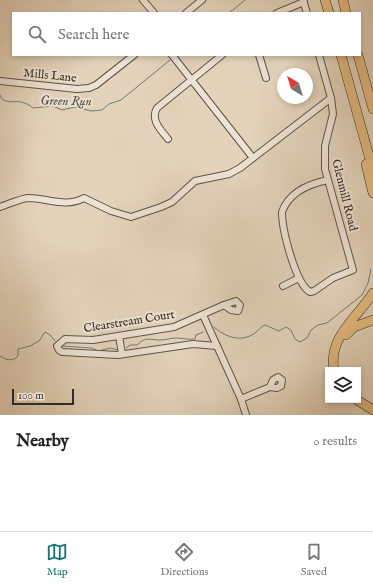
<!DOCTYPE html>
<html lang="en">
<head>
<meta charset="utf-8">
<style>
	:root { --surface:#fff; --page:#f6f6f6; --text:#222; --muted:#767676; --line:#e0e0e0; --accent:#0f766e }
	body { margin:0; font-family:"IM FELL English",serif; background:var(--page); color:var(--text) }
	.controls { position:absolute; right:12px; bottom:12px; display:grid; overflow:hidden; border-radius:0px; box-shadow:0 2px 6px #0003 }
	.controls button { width:36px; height:36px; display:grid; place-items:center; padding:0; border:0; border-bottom:1px solid var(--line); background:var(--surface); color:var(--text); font:20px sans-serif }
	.compass { position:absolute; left:277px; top:68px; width:36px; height:36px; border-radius:50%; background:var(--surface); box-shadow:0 2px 6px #0003; rotate:322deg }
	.scale { position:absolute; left:12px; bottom:10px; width:62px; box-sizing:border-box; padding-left:4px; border:2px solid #352a22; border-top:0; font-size:11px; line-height:14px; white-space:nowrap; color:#352a22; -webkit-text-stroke:3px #ede2d3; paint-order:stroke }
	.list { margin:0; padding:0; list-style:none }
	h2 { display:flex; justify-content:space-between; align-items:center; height:52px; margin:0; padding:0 16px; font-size:17px }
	h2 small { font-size:13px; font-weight:400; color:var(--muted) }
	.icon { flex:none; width:22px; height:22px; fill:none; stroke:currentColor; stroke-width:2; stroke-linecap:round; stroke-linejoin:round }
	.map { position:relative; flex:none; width:373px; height:415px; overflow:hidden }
	.search { position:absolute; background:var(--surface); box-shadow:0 2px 6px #0003; left:12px; right:12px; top:12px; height:44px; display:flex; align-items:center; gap:10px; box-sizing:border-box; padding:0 14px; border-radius:0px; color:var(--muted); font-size:15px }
	.sheet { height:116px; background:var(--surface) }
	nav { display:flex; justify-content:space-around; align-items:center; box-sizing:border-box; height:56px; border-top:1px solid var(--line); background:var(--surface); font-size:11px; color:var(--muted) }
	nav a { display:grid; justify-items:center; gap:2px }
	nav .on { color:var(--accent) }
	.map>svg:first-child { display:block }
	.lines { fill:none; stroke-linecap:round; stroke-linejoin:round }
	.stream { stroke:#6f7f77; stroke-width:1 }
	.minor-casing { stroke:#605448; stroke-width:8 }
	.highway-casing { stroke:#352a22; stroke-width:10 }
	.minor { stroke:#ede2d3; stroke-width:6 }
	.highway { stroke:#e2ba7e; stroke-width:9 }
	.labels { text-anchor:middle; stroke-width:4; stroke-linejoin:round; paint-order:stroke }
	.street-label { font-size:12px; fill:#352a22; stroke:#ede2d3 }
	.water-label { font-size:13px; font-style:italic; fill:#4d4e46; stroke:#ede2d3 }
</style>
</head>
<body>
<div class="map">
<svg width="373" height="415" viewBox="0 0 373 415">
	<rect width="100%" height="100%" fill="#e3d3bb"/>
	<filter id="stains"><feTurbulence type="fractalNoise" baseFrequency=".005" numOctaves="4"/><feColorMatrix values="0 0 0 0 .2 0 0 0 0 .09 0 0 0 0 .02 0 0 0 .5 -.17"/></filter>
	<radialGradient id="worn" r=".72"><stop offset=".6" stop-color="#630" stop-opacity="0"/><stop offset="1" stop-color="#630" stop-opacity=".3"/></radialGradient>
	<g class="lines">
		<g class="stream">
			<path d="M 229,13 L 245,0"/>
			<path d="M 0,95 L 2,99 C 13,106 18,96 33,108 L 53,106 L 62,110 L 75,107 L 91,111 L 102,110 L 109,104 L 121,100 L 170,60"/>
			<path d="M 214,327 C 225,337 241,343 255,333 C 259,330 260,327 265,325 L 279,331 L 286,327 L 291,330 L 295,339 L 300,342 L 307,338 L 311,330 L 318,325 L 327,323 L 362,295 L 368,283 L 371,269"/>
			<path d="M 62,346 L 92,348 L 98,351 L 110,348 L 118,350"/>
			<path d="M 126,348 L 130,345 L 137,345 C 146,336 149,340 160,340 C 165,340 171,338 176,338 C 183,338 189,340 195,339 L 196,335 L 203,332"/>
			<path d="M 0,356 C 6,360 13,362 18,356 L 18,349 L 30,346 L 39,341 L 45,332 L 50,335 L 55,341"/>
		</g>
		<defs>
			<g id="minor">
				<path d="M 143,0 L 154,13"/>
				<path d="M 303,0 L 307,13"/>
				<path d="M 186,13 L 202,0"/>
				<path d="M 277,13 L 304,2"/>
				<path d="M 172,55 L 253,158"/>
				<path d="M 259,55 L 266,78"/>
				<path d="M 319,55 L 331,98 L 333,114 L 325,146 L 325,169 L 353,270 L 333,278 L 314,291 L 310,292 C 295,283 282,229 282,212 C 289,192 308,184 328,180"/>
				<path d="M 0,81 L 77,89 L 89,88 L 96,85 L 134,55"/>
				<path d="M 168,139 C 161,130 150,120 157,108 L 222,55"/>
				<path d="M 0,207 C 9,204 19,199 28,198 C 47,198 66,208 84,198 L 111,211 L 131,217 L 161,207 L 172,202 L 195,181 L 229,174 L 240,168 L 331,98"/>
				<path d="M 283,286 L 299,278"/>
				<path d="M 236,301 L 240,305 L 238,311 L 231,310 L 224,305 Z"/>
				<path d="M 203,315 L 241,399 L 246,415"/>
				<path d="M 119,336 L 122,354"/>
				<path d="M 217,346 L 193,344 L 118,355 L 62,352 L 59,350 L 57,346 L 65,339 L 93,340 L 174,327 L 224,305"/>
				<path d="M 278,377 L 282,380 L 281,386 L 277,388 L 270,387 L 273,380 Z"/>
				<path d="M 241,399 L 270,387"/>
			</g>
			<g id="highway">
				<path d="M 325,0 L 329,13"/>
				<path d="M 343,0 L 346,13"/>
				<path d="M 341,55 L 373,170"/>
				<path d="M 358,55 L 373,109"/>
				<path d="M 366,164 L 373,193"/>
				<path d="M 346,335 L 354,327 L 373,320"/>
				<path d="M 334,370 C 328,337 357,318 373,293"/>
				<path d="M 357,400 L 373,410"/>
			</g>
		</defs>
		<use href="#minor" class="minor-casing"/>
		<use href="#highway" class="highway-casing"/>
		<use href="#minor" class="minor"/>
		<use href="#highway" class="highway"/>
	</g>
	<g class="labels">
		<g class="street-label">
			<text transform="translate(50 75) rotate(6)" y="4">Mills Lane</text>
			<text transform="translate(345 195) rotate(76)" y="4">Glenmill Road</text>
			<text transform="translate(129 321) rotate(-9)" y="4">Clearstream Court</text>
		</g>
		<g class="water-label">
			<text transform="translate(66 100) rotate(1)" y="5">Green Run</text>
		</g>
	</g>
	<rect width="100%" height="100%" filter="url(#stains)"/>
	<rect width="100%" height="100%" fill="url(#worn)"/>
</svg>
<div class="controls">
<button><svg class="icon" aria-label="layers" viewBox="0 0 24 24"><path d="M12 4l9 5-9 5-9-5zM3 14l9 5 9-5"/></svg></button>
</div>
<svg class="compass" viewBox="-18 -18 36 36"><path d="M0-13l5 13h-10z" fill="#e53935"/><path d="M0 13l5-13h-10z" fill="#767676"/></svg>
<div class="scale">100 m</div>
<div class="search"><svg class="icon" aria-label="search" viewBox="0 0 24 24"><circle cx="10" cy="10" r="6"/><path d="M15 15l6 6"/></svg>Search here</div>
</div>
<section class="sheet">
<h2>Nearby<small>0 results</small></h2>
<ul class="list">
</ul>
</section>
<nav>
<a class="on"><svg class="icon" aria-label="map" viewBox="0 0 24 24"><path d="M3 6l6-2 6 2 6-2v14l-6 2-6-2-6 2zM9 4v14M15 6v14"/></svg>Map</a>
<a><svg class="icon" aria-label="directions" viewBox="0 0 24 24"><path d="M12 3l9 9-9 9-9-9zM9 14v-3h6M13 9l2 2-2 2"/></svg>Directions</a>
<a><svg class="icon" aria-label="saved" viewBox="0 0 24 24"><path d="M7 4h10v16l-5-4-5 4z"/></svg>Saved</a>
</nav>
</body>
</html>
